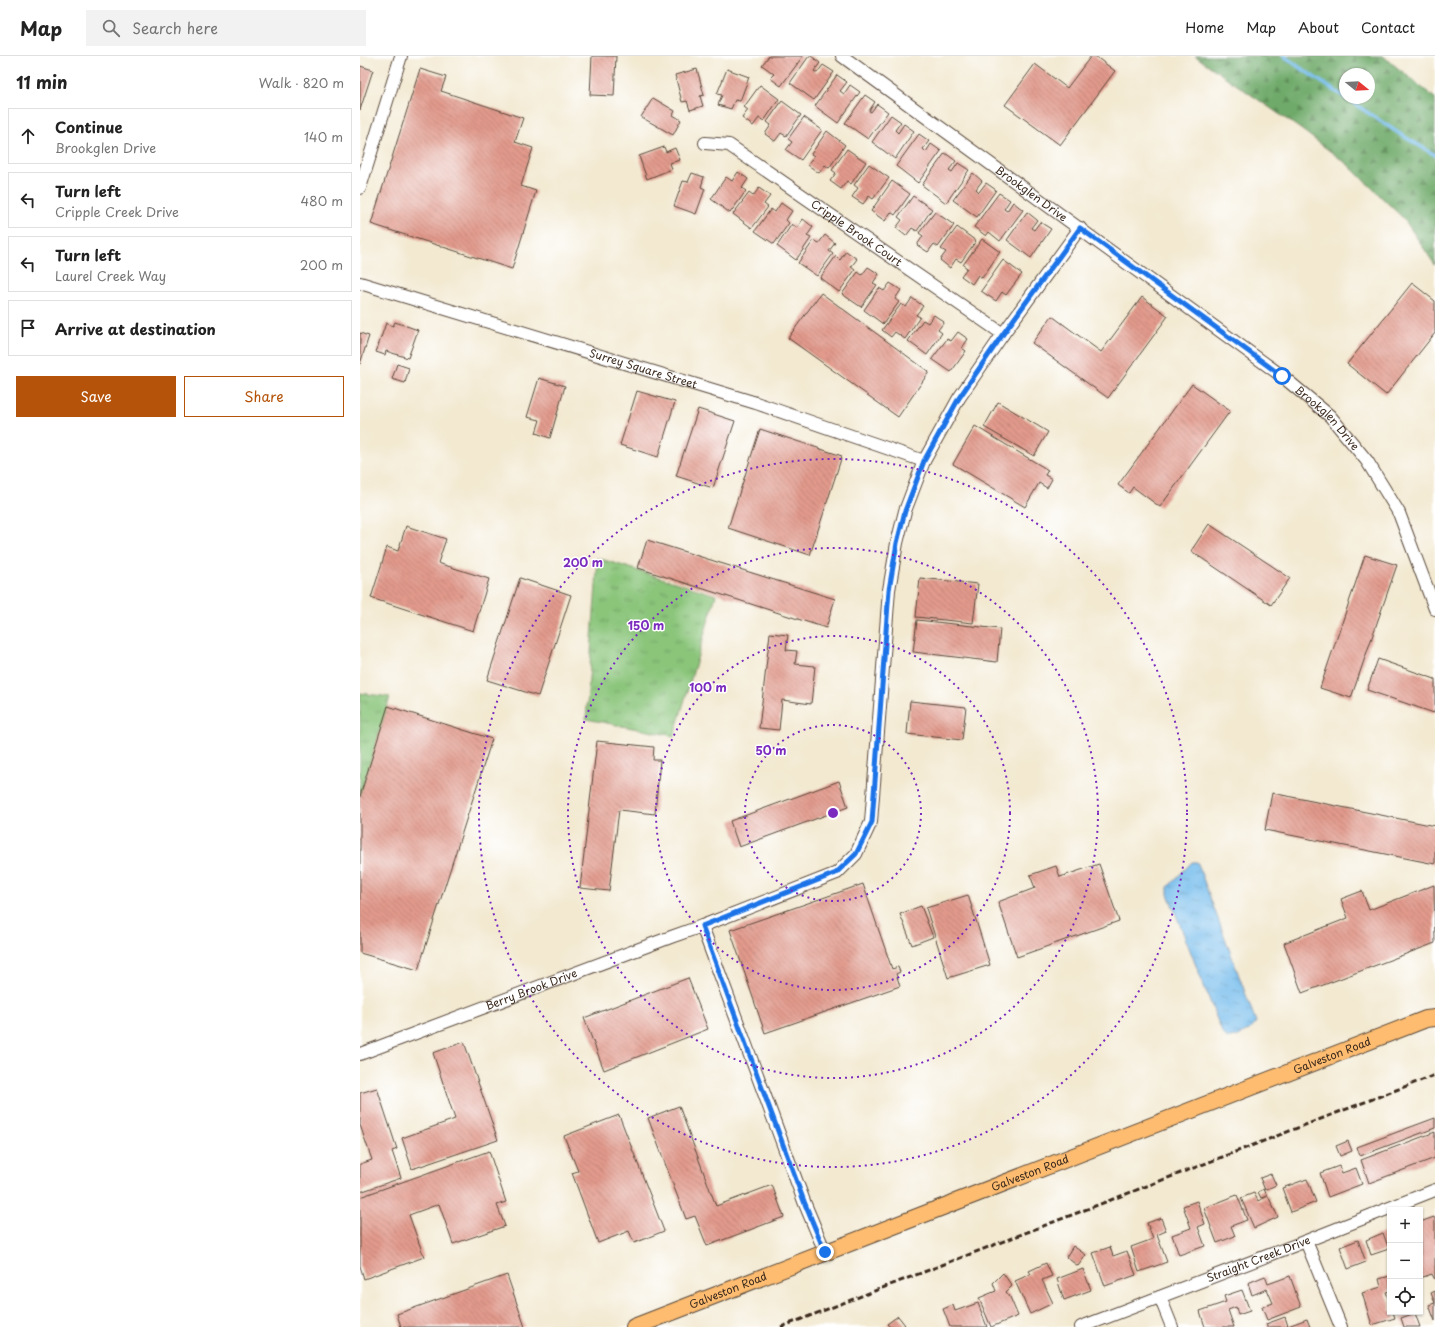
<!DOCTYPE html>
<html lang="en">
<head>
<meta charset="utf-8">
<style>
	:root { --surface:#fff; --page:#f2f2f2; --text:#222; --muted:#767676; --line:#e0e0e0; --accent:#b45309 }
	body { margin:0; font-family:"Playpen Sans",sans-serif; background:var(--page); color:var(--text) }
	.controls { position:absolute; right:12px; bottom:12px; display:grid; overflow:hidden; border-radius:0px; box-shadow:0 1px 3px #0004 }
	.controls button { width:36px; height:36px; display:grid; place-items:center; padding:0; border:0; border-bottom:1px solid var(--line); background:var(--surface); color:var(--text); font:20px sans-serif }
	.compass { position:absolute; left:979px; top:12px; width:36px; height:36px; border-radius:50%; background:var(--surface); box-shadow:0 1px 3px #0004; rotate:108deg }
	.stop { position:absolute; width:12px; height:12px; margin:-9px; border:3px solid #1a73e8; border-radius:50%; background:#fff }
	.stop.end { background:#1a73e8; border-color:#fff; box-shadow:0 1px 4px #0008 }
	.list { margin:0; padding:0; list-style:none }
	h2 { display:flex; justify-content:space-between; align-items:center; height:52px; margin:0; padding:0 16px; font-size:17px }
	h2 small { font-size:13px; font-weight:400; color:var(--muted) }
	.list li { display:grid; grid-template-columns:26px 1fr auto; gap:12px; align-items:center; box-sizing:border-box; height:56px; margin:0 8px 8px; padding:0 8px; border:1px solid var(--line); border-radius:0px }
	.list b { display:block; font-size:15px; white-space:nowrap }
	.list p { margin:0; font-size:13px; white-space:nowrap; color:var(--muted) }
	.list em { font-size:13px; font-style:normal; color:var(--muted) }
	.actions { display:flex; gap:8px; padding:12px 16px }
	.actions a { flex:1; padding:9px 0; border:1px solid var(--accent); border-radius:0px; text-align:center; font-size:14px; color:var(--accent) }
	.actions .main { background:var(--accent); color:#fff }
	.icon { flex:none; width:22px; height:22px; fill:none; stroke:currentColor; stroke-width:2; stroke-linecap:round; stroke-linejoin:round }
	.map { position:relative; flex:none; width:1075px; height:1271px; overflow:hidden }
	header { display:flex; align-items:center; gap:24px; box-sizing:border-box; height:56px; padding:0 20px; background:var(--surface); border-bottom:1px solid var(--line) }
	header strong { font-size:19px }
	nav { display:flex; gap:22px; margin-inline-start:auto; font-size:14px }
	.search { width:280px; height:36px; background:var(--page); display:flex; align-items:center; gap:10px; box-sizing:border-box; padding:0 14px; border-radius:0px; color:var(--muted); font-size:15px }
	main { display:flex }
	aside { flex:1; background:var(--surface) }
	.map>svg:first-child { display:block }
	.grass { fill:url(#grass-tufts); stroke:#62784c }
	.forest { fill:url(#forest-firs); stroke:#556a44; fill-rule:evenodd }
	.water { fill:url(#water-ripples); stroke:#587385 }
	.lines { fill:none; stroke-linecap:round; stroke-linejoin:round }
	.stream { stroke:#74bcec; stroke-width:3.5 }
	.building { fill:url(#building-back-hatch) }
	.minor-casing { stroke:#574739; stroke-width:14 }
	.major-casing { stroke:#574739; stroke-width:18 }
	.minor { stroke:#fff; stroke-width:12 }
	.major { stroke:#fdbc70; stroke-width:16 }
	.rail { stroke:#3b2a1e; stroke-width:3; stroke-dasharray:6 3; stroke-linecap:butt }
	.route { stroke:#1a73e8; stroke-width:5 }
	.ring { fill:none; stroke:#7b2cbf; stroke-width:2; stroke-dasharray:2 4 }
	.labels { text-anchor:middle; stroke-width:3; stroke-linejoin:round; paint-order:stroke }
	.street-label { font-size:11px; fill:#3b2a1e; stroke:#fff }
	.centre { fill:#7b2cbf; stroke:#fff; stroke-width:2 }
	.ring-label { font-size:12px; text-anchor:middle; font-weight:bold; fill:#7b2cbf; stroke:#fff; stroke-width:3; stroke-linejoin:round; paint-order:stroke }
</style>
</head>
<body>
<header>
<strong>Map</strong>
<div class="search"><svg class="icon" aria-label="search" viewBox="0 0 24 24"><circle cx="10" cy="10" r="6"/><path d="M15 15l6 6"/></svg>Search here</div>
<nav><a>Home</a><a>Map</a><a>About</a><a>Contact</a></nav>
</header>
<main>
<aside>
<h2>11 min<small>Walk · 820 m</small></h2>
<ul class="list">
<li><svg class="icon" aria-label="ahead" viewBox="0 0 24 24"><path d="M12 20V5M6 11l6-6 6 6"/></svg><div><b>Continue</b><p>Brookglen Drive</p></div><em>140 m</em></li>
<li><svg class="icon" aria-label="left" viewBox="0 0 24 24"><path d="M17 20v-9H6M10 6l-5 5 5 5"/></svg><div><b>Turn left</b><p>Cripple Creek Drive</p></div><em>480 m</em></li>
<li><svg class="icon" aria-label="left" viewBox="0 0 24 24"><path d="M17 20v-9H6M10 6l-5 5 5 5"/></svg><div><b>Turn left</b><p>Laurel Creek Way</p></div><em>200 m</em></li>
<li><svg class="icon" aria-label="arrive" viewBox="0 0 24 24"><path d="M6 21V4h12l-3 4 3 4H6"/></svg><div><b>Arrive at destination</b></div></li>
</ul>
<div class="actions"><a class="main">Save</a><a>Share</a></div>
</aside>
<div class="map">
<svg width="1075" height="1271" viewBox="0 0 1075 1271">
	<defs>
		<pattern id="grass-tufts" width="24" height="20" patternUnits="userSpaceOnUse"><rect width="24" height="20" fill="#8ac57a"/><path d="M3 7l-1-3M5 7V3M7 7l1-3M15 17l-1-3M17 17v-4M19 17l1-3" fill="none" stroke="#72a063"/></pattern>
		<pattern id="forest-firs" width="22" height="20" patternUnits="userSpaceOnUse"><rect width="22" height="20" fill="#6faa6a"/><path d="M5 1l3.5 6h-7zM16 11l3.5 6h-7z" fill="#5c8b57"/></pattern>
		<pattern id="water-ripples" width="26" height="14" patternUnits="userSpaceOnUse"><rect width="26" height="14" fill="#74bcec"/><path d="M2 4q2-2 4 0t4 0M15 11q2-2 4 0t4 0" fill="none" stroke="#6099bf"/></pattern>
		<pattern id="building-back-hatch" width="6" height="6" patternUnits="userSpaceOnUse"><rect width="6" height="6" fill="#e29a8c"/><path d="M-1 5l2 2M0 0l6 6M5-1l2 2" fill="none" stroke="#b87e72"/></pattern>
	</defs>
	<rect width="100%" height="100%" fill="#fff"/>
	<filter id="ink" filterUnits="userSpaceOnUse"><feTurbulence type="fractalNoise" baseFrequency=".025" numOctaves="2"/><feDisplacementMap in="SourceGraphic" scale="8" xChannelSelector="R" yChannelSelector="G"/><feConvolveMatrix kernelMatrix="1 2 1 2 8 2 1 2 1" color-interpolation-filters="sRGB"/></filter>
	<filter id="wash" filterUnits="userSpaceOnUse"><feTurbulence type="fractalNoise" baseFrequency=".012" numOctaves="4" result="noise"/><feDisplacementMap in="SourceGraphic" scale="16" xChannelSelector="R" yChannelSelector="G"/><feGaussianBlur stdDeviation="0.9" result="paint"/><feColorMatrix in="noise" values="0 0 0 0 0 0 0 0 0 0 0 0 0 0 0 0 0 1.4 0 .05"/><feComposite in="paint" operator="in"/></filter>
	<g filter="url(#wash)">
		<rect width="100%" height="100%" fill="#f3e9d1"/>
		<g class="grass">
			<path d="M 238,502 L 356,539 L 314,680 L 226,663 Z"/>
			<path d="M 0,637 L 30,641 L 0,740 Z"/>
		</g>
		<path class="forest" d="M 835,0 L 1023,0 L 1075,42 L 1075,209 L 1044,163 L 987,108 L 942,74 ZM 985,18 L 1009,18 L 1009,42 L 985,42 Z"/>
		<path class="water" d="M 832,806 L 837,806 L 896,966 C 894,973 876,983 869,982 C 866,982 864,978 862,976 L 808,838 L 808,831 Z"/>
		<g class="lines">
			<path class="stream" d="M 924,0 L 939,11 L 1040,78 L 1075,99"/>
		</g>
		<g id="blocks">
			<g class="building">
				<path d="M 232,0 L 256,0 L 254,40 L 230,39 Z"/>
				<path d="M 409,0 L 443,0 L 421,30 L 410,22 L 414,18 L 402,9 Z"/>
				<path d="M 449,0 L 451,0 L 460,7 L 454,15 L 457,17 L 463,9 L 474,16 L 454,44 L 430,27 Z"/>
				<path d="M 731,0 L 735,0 L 755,15 L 700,89 L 645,49 L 675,8 L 707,32 Z"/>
				<path d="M 0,10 L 13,14 L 0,54 Z"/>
				<path d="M 60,13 L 86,21 L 81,35 L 163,62 L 155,86 L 173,92 L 161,130 L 176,135 L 152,213 L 11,168 Z"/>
				<path d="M 337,13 L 344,39 L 340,40 L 343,50 L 330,54 L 327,45 L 322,46 L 315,19 Z"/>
				<path d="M 367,13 L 389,21 L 380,45 L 375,44 L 371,53 L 358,49 L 362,39 L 357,38 Z"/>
				<path d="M 477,19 L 487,26 L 480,35 L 484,38 L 490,29 L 500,36 L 478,67 L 455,50 Z"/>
				<path d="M 400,29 L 419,43 L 404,65 L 399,62 L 393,70 L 382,62 L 388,54 L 384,51 Z"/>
				<path d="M 505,39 L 515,46 L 509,55 L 511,56 L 517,48 L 528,56 L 508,83 L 485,67 Z"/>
				<path d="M 293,42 L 315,55 L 313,59 L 321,64 L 313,79 L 281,61 Z"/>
				<path d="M 422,45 L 441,59 L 426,80 L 421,77 L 415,85 L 405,78 L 411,69 L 407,66 Z"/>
				<path d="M 531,59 L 541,66 L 535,74 L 538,77 L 544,68 L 554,75 L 535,103 L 512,86 Z"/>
				<path d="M 444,61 L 462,74 L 441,104 L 426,94 L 432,86 L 428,83 Z"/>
				<path d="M 467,75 L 485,89 L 469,112 L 465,109 L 459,117 L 448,109 L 454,100 L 451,98 Z"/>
				<path d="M 559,78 L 569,85 L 563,93 L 566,96 L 571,88 L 581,95 L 558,127 L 536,110 Z"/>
				<path d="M 304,91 L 306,96 L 315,92 L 320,104 L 310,107 L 312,113 L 287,123 L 279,100 Z"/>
				<path d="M 487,93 L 506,106 L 491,128 L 487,125 L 481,133 L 470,125 L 476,117 L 472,114 Z"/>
				<path d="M 585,97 L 596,105 L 589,114 L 592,116 L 598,107 L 609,114 L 586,147 L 562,129 Z"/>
				<path d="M 509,108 L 529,122 L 513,143 L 509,140 L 503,148 L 492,141 L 498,132 L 494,129 Z"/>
				<path d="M 378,116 L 388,123 L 382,132 L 386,135 L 370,157 L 351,143 L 366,121 L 372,125 Z"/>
				<path d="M 332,117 L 344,121 L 341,131 L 345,133 L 336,158 L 314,150 L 323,125 L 328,126 Z"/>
				<path d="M 613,117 L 622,125 L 616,133 L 619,136 L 626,127 L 636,134 L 617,161 L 593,144 Z"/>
				<path d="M 532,125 L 550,138 L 535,159 L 531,156 L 525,165 L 511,155 Z"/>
				<path d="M 399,132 L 410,140 L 404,148 L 408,151 L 392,172 L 373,158 L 389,137 L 393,140 Z"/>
				<path d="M 639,137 L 650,144 L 644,153 L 647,155 L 653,146 L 663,154 L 640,185 L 629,176 L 626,180 L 614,171 Z"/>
				<path d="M 553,140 L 572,153 L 557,175 L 552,172 L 546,180 L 536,172 L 542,164 L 538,161 Z"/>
				<path d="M 421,147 L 432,155 L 426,164 L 429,167 L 414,188 L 395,175 L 411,153 L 415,156 Z"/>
				<path d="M 575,156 L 594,169 L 578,191 L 574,188 L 568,196 L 557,189 L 563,180 L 559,177 Z"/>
				<path d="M 667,156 L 677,164 L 671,172 L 674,174 L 680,166 L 691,173 L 671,202 L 647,184 Z"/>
				<path d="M 443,163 L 453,171 L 447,180 L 451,182 L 436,204 L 417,190 L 432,168 L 437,172 Z"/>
				<path d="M 597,171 L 616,185 L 601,206 L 596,203 L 590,212 L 580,204 L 586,196 L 581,193 Z"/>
				<path d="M 465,179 L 475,187 L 469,195 L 473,198 L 457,220 L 438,207 L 454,184 L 459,187 Z"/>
				<path d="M 622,183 L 640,196 L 622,222 L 618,219 L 612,228 L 601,220 L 607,212 L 603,209 Z"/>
				<path d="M 486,195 L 497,203 L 491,211 L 495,214 L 479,236 L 460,222 L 476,200 L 480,204 Z"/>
				<path d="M 643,204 L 662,218 L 646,239 L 642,236 L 636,245 L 621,235 Z"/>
				<path d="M 508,211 L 519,218 L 513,227 L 517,229 L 501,251 L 482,238 L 498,216 L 502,219 Z"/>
				<path d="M 530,227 L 541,234 L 535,243 L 539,246 L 523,268 L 504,254 L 519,232 L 524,235 Z"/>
				<path d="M 1052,227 L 1075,245 L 1075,277 L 1026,339 L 987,308 Z"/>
				<path d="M 461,237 L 569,316 L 538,361 L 428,282 Z"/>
				<path d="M 782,241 L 808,260 L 748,342 L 672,287 L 692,260 L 741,296 Z"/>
				<path d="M 552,242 L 563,250 L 556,259 L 560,261 L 545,283 L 535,276 L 531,281 L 522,274 L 541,248 L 546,251 Z"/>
				<path d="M 574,259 L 584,266 L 578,274 L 582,277 L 567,299 L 548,285 L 563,264 L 568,267 Z"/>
				<path d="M 35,266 L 58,274 L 48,302 L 26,295 L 25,299 L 16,296 L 26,267 L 33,270 Z"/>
				<path d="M 598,276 L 608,283 L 602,292 L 606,295 L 591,316 L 572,303 L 587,283 L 591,285 Z"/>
				<path d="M 0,277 L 9,280 L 0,308 Z"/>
				<path d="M 37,308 L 49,312 L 45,327 L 32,323 Z"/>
				<path d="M 179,322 L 205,330 L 190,382 L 176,377 L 180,364 L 167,361 Z"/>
				<path d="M 832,328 L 870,355 L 800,451 L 773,431 L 769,437 L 758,429 Z"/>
				<path d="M 277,335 L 315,346 L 298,401 L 260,389 Z"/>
				<path d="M 638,346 L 688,376 L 674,400 L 624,371 Z"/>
				<path d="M 338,353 L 375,365 L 353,432 L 316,420 Z"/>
				<path d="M 615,370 L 688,414 L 685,419 L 692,423 L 687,432 L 679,427 L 665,451 L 593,408 Z"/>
				<path d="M 400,373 L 482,400 L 450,499 L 368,472 Z"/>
				<path d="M 849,468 L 930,522 L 911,549 L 831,495 Z"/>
				<path d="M 46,470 L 86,483 L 78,507 L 129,523 L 113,575 L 11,542 L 27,491 L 38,495 Z"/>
				<path d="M 287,484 L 475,543 L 466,572 L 278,512 Z"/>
				<path d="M 1005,499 L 1037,509 L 991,642 L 960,632 Z"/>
				<path d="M 160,522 L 211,539 L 178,640 L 127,624 Z"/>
				<path d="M 560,522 L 618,528 L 613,567 L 556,561 Z"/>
				<path d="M 557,564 L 640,573 L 637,606 L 553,596 Z"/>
				<path d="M 410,577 L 428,579 L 426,594 L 437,595 L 435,608 L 455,610 L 451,648 L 422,644 L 419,674 L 399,672 Z"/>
				<path d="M 1018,603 L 1075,623 L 1075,653 L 1074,657 L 1007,634 Z"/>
				<path d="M 550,645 L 606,651 L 602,684 L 547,678 Z"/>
				<path d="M 28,650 L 132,683 L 58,914 L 0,897 L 0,740 Z"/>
				<path d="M 237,685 L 294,691 L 293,704 L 300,704 L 295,758 L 259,754 L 249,835 L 220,832 Z"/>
				<path d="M 479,725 L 488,751 L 379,791 L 370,765 Z"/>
				<path d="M 912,737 L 1075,770 L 1075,808 L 905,774 Z"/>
				<path d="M 739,808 L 759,865 L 657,901 L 638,846 L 675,832 L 670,819 L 696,810 L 700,821 Z"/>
				<path d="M 503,828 L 532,913 L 538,911 L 540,916 L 536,918 L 540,930 L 405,977 L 370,874 Z"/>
				<path d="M 1074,829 L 1075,887 L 942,937 L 924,887 L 988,862 L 981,843 L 1002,835 L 1009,854 Z"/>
				<path d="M 608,839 L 630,909 L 588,922 L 566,852 Z"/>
				<path d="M 561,850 L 573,881 L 552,889 L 540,858 Z"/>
				<path d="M 328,922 L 348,973 L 244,1014 L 224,962 Z"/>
				<path d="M 104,986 L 138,1084 L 52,1113 L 42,1082 L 95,1063 L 73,997 Z"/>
				<path d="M 17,1032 L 37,1093 L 32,1095 L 41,1122 L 0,1136 L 0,1108 L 12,1104 L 0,1069 L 0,1037 Z"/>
				<path d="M 319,1050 L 356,1150 L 412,1129 L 424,1161 L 347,1190 L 335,1160 L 326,1163 L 288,1062 Z"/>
				<path d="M 259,1059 L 304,1175 L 274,1187 L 269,1175 L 238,1187 L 212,1117 L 218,1115 L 204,1080 Z"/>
				<path d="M 1075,1062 L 1075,1072 L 1000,1100 L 997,1091 Z"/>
				<path d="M 1075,1076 L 1075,1102 L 1009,1127 L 1001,1104 Z"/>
				<path d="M 988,1085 L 992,1095 L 980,1100 L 976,1090 Z"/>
				<path d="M 129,1095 L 146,1146 L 137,1149 L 145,1170 L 93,1188 L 79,1148 L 49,1159 L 64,1201 L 4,1223 L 0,1210 L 0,1141 Z"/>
				<path d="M 979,1110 L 982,1117 L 996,1112 L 1002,1128 L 968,1141 L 960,1117 Z"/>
				<path d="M 911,1118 L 916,1129 L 905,1134 L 900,1122 Z"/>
				<path d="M 947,1123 L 956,1146 L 931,1156 L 922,1132 Z"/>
				<path d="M 904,1133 L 907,1140 L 901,1142 L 898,1136 Z"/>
				<path d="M 894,1137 L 898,1145 L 908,1140 L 918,1161 L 894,1172 L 881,1142 Z"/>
				<path d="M 877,1139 L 887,1164 L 871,1170 L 875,1180 L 857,1187 L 844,1152 Z"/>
				<path d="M 837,1145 L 845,1168 L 838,1171 L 845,1190 L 819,1199 L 812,1179 L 831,1172 L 823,1150 Z"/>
				<path d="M 1074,1161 L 1075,1163 L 1075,1224 L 1072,1218 L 1060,1222 L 1060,1166 Z"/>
				<path d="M 801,1162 L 806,1175 L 797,1179 L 807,1206 L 779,1216 L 771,1191 L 793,1183 L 787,1167 Z"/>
				<path d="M 1023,1177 L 1029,1193 L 1011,1199 L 1006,1184 Z"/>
				<path d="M 998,1184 L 1006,1206 L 988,1213 L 980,1191 Z"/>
				<path d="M 713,1190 L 726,1199 L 718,1210 L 706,1201 Z"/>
				<path d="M 750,1191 L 753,1200 L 767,1195 L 776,1219 L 745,1230 L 733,1197 Z"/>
				<path d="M 686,1207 L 692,1220 L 682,1224 L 693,1247 L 670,1258 L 655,1225 L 671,1218 L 669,1215 Z"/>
				<path d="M 723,1213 L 731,1234 L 704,1244 L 697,1223 Z"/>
				<path d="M 643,1217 L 652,1230 L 646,1236 L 650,1241 L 658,1260 L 631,1271 L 619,1242 L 636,1235 L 633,1227 Z"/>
				<path d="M 147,1219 L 165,1271 L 41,1271 L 37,1258 Z"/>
				<path d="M 905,1220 L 908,1228 L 930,1220 L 941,1251 L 907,1264 L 902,1251 L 913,1247 L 907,1233 L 892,1239 L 888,1227 Z"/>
				<path d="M 1030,1220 L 1030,1235 L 1026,1236 L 1030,1247 L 1030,1256 L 1033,1256 L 1035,1262 L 1012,1269 L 1002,1237 L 1021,1231 L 1019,1223 Z"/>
				<path d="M 882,1234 L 890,1255 L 878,1259 L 876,1251 L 868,1254 L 874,1271 L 845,1271 L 840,1255 L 866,1246 L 864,1240 Z"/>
				<path d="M 1075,1235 L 1075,1265 L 1069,1249 L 1075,1247 L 1071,1237 Z"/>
				<path d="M 618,1247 L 627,1271 L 590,1271 L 583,1253 L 593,1249 L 595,1255 Z"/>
				<path d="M 1055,1257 L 1060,1271 L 1044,1271 L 1041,1262 Z"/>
				<path d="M 538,1260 L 545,1269 L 542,1271 L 530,1271 L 527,1268 Z"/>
				<path d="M 925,1261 L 928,1270 L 947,1263 L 950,1271 L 907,1271 L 906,1268 Z"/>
			</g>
		</g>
	</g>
	<g filter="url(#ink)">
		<use href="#blocks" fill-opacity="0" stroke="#574739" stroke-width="1"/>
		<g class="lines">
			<defs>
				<g id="minor">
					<path id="s1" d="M 482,0 L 922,320 L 970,360 L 1007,405 L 1039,457 L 1075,553"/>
					<path id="s2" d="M 345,87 L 369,89 L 643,278"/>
					<path d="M 0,132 L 41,0"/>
					<path id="s3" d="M 0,227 L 396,347 L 564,405"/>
					<path d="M 342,870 L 445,1148 L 465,1196"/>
					<path id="s4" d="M 0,998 L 311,881 L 342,870 L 477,817 L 496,798 L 511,766 L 529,534 L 537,487 L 545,455 L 564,405 L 599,342 L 643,278 L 720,172"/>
					<path d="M 946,1185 L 981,1271"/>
					<path d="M 800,1241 L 812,1271"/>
					<path id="s5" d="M 721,1271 L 946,1185 L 1075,1134"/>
				</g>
				<g id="major">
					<path id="s6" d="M 274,1271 L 1066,963 L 1075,962"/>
				</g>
			</defs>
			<use href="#minor" class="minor-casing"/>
			<use href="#major" class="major-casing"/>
			<use href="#minor" class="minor"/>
			<use href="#major" class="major"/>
			<path class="rail" d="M 421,1271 L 1075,1019"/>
		</g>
	</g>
	<g class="lines" filter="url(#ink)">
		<path class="route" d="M 465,1196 L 445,1148 L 342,870 L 476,817 L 496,798 L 512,766 L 529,534 L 537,487 L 545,455 L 564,405 L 599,342 L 643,278 L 720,172 L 922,320"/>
	</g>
	<g class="ring">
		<circle cx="473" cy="757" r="88"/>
		<circle cx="473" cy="757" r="177"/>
		<circle cx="473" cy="757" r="265"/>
		<circle cx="473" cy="757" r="354"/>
	</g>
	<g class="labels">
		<g class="street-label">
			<text dy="4" stroke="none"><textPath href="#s1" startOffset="234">Brookglen Drive</textPath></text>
			<text dy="4" stroke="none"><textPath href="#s2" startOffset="179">Cripple Brook Court</textPath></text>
			<text dy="4" stroke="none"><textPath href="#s3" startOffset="296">Surrey Square Street</textPath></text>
			<text dy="4" stroke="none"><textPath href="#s1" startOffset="606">Brookglen Drive</textPath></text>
			<text dy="4" stroke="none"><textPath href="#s4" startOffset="183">Berry Brook Drive</textPath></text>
			<text dy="4" stroke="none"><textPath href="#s6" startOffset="749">Galveston Road</textPath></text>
			<text dy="4" stroke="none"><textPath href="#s6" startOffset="425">Galveston Road</textPath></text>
			<text dy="4" stroke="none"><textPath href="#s5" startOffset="190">Straight Creek Drive</textPath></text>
			<text dy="4" stroke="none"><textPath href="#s6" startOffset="101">Galveston Road</textPath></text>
		</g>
	</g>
	<circle cx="473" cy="757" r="6" class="centre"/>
	<g class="ring-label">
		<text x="223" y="511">200 m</text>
		<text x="286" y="574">150 m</text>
		<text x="348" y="636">100 m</text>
		<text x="411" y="699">50 m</text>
	</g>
</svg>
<div class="controls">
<button>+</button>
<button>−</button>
<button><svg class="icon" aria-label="locate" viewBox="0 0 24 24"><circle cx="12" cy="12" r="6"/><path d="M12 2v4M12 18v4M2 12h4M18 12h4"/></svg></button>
</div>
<svg class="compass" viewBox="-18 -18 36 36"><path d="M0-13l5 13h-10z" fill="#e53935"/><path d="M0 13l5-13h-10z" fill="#767676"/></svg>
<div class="stop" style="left:922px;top:320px"></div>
<div class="stop end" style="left:465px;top:1196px"></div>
</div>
</main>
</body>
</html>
